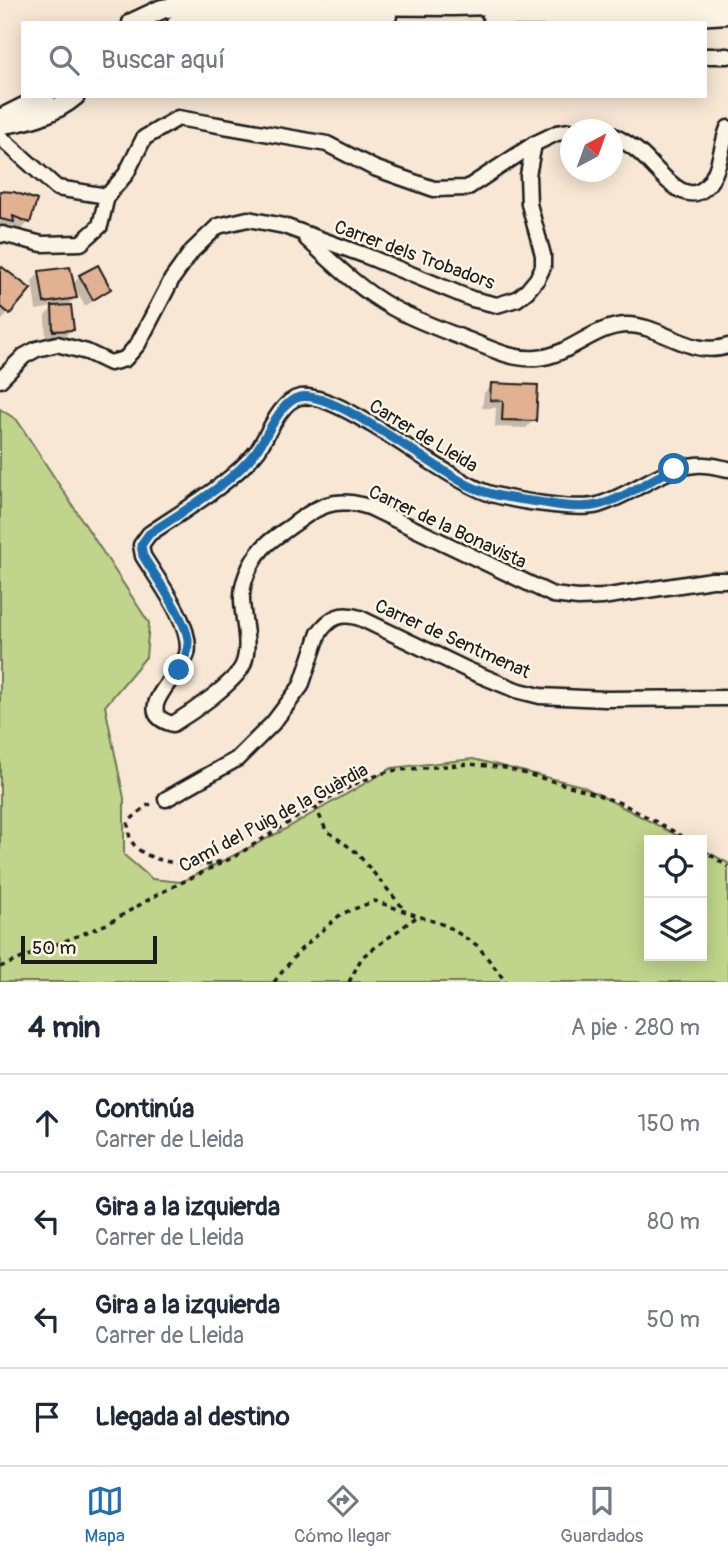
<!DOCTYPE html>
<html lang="es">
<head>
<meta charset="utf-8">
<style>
	:root { --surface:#fff; --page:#f6f6f7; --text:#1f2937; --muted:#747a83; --line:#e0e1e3; --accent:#1f6fb2 }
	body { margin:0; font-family:Pangolin,sans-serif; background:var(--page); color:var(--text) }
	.controls { position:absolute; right:21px; bottom:21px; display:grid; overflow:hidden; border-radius:0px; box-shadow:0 4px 18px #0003 }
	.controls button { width:63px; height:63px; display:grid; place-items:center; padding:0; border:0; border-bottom:2px solid var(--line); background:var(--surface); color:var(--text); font:35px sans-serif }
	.compass { position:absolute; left:560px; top:119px; width:63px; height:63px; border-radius:50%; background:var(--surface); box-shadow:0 4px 18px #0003; rotate:41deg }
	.scale { position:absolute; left:21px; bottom:18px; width:136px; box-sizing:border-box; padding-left:7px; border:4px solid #1c1c1c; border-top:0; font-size:19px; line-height:24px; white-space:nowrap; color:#1c1c1c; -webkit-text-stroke:5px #fcf5e5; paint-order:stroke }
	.stop { position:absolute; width:21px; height:21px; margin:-16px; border:5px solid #1f6fb2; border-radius:50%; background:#fff }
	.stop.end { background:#1f6fb2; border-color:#fff; box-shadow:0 2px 7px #0008 }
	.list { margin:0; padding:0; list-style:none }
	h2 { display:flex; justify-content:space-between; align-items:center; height:91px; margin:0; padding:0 28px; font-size:30px }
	h2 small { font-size:23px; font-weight:400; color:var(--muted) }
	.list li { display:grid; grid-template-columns:46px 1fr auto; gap:21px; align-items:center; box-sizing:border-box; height:98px; padding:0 28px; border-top:2px solid var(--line) }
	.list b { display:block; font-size:26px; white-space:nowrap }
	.list p { margin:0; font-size:23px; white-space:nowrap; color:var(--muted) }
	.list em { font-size:23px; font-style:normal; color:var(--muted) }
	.icon { flex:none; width:38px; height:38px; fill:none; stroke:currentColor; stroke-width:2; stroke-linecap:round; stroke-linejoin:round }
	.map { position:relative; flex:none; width:728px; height:982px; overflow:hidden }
	.search { position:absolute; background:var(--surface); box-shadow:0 4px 18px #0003; left:21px; right:21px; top:21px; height:77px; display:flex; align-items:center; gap:18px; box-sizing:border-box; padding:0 24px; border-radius:0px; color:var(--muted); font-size:26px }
	.sheet { height:483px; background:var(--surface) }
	nav { display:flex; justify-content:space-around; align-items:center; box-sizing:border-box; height:98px; border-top:2px solid var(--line); background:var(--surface); font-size:19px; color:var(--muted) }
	nav a { display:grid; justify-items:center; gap:4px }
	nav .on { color:var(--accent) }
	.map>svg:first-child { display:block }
	.green { fill:#c0d58b; stroke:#6e7854; stroke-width:2 }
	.shadow { fill:#0003 }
	.building { fill:#e1b192; stroke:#1c1c1c; stroke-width:2 }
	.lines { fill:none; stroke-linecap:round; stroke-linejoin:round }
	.minor-casing { stroke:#1c1c1c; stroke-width:19 }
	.tertiary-casing { stroke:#1c1c1c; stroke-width:23 }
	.path { stroke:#1c1c1c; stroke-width:3.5; stroke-dasharray:5 5; stroke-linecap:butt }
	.minor { stroke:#fcf5e5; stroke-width:14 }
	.tertiary { stroke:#fcf5e5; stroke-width:18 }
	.route { stroke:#1f6fb2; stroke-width:9 }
	.labels { text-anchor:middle; stroke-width:5; stroke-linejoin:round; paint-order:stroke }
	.street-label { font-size:19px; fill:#1c1c1c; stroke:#fcf5e5 }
</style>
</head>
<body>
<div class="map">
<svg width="728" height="982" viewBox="0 0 728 982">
	<rect width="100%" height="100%" fill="#f7e7d4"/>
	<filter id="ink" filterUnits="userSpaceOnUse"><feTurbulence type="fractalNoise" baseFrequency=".0143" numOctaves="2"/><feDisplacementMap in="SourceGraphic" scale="14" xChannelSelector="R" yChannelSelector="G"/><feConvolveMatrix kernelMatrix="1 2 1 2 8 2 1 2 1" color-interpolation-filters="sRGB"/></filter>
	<g filter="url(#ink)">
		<path class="green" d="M 0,409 L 17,420 L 149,623 L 146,657 L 105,706 L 124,798 L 124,855 L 152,879 L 181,882 L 280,832 L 392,768 L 473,759 L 582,786 L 686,840 L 649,840 L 649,956 L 702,956 L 702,849 L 728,863 L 728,982 L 0,982 Z"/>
		<g class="shadow">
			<path d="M 0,192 L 35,201 L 28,223 L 21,230 L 9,225 L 5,229 L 0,228 Z"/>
			<path d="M 0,272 L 9,313 L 1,321 L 0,320 Z"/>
			<path d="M 40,273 L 73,284 L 80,276 L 108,289 L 100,297 L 85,306 L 75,289 L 76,297 L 65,307 L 72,329 L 64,337 L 46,339 L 45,316 L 53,307 L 36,310 L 32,281 Z"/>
			<path d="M 492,385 L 534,420 L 526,428 L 495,427 L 496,408 L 482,408 L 484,393 Z"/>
		</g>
		<g class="building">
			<path d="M 0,191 L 14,192 L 37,200 L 30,223 L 13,216 L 14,222 L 0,219 Z"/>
			<path d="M 98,265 L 111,289 L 93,300 L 79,275 Z"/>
			<path d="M 2,267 L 31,289 L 10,314 L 0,306 L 0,270 Z"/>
			<path d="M 70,267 L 77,298 L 44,303 L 39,271 Z"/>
			<path d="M 71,305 L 74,330 L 53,331 L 52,306 Z"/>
			<path d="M 491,383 L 538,385 L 536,421 L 502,420 L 503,401 L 490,400 Z"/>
		</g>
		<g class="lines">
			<defs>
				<g id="minor">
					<path d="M 705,56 L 728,56"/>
					<path d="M 612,135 C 622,140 632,146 640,153 C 660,170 691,220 714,175 C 721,161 722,143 728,128"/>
					<path d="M 0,137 L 57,188 L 107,196 L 126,174 L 144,138 L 178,118 L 327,144 L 374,168 L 434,189 L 467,188 L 534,144 L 557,133 L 570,131"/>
					<path d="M 0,235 L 2,234 L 42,244 L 81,243 L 100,226 L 107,196"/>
					<path d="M 306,238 C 333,263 360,290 393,308 C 419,322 448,332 476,343 C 496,351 515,360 537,358 C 569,356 593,326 626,325 C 661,324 691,359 728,346"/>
					<path d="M 0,380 L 24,356 L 37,349 L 57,344 L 87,352 L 110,363 L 125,359 L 138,344 L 172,279 L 192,251 L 218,226 L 248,219 L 284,226 L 364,255 L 472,299 L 497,305 L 517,299 L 527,291 L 537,279 L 543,267 L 543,255 L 529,204 L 528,175 L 534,144"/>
					<path d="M 728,469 C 718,467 707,464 696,465 C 660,468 633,495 598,505 C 576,511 511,500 488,493 C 442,478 339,390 300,397 C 280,401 268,435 258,450 C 233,482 183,511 149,534 L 141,545 L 143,556 C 157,579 194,627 187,654 C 181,675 129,713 173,724 C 191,713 235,683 243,665 C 252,643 241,617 242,595 C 243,577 254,555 268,543 C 276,536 286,530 294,524 C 304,517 315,508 327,505 C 341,500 355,503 369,507 L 553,595 L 578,598 L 602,597 L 712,580 L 728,580"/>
					<path d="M 166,799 L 237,759 L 273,723 L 301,686 L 319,633 C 330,617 341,612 360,618 L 470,671 L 516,690 L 540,696 L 605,699 L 728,698"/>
				</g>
				<g id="tertiary">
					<path d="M 492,16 L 663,18 L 728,14"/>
					<path d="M 132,23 L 162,9 L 190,4 L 452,6 L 585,3 L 633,7 L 667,6 L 721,0"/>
					<path d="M 177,23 C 246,12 317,21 387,16"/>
					<path d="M 2,118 L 46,96"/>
					<path d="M 0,124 C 25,122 55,113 75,96"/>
				</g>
			</defs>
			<use href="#minor" class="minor-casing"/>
			<use href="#tertiary" class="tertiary-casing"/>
			<g class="path">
				<path d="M 151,804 L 146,806 L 128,822 C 128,831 129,840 136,847 C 148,861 186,866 203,865 C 210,865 218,862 225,860"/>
				<path d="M 315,806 L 326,830 L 356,852 L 404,909"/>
				<path d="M 702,849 L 728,867"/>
				<path d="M 0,967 L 107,924 L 160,893 L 234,857 L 315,806 L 359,782 L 389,771 L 469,764 L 505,768 L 584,790 L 623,804 L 671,830 L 688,840"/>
				<path d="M 274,982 L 299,951 L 341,914 L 375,901 L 447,926 L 478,946 L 506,982"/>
				<path d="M 349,982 L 362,957 L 418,916"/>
			</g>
			<use href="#minor" class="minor"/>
			<use href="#tertiary" class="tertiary"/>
		</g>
	</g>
	<g class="lines" filter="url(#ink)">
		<path class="route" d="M 179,670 C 184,660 189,650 188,639 C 185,618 155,576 143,556 L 141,545 L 149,534 C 183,511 233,483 257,450 C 268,435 280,401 300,397 C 334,390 432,467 468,485 C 492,497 518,499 545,503 C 561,506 581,509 598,505 C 624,499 650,479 674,469"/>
	</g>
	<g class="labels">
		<g class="street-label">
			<text transform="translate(415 254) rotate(20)" y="7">Carrer dels Trobadors</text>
			<text transform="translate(424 435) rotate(31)" y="7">Carrer de Lleida</text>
			<text transform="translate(448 526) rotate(25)" y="7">Carrer de la Bonavista</text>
			<text transform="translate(453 638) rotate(24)" y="7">Carrer de Sentmenat</text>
			<text transform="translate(273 817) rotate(-28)" y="7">Camí del Puig de la Guàrdia</text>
		</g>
	</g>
</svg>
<div class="controls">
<button><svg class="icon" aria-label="locate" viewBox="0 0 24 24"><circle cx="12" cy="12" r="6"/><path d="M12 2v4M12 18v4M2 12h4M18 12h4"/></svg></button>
<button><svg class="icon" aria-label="layers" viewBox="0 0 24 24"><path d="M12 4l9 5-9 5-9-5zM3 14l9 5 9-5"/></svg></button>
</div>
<svg class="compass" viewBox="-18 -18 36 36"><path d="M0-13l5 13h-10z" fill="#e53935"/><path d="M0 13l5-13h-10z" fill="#747a83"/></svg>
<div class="scale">50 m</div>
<div class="stop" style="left:674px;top:469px"></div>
<div class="stop end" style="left:179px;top:670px"></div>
<div class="search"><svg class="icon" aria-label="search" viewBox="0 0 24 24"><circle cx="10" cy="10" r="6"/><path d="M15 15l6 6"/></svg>Buscar aquí</div>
</div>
<section class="sheet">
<h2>4 min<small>A pie · 280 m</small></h2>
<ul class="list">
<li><svg class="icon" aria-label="ahead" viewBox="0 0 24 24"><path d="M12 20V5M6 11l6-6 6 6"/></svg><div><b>Continúa</b><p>Carrer de Lleida</p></div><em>150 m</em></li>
<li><svg class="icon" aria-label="left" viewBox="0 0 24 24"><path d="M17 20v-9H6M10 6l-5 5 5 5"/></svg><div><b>Gira a la izquierda</b><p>Carrer de Lleida</p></div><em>80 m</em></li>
<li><svg class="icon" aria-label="left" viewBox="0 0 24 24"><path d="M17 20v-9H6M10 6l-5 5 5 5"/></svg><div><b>Gira a la izquierda</b><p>Carrer de Lleida</p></div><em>50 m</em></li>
<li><svg class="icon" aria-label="arrive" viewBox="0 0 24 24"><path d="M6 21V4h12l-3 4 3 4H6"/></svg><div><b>Llegada al destino</b></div></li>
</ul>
</section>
<nav>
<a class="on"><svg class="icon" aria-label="map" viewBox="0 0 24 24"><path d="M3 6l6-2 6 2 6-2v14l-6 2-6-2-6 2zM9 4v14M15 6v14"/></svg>Mapa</a>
<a><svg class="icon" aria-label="directions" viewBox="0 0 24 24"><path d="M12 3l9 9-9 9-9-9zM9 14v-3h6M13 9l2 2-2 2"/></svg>Cómo llegar</a>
<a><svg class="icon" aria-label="saved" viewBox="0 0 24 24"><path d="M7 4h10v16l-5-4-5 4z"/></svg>Guardados</a>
</nav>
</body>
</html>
